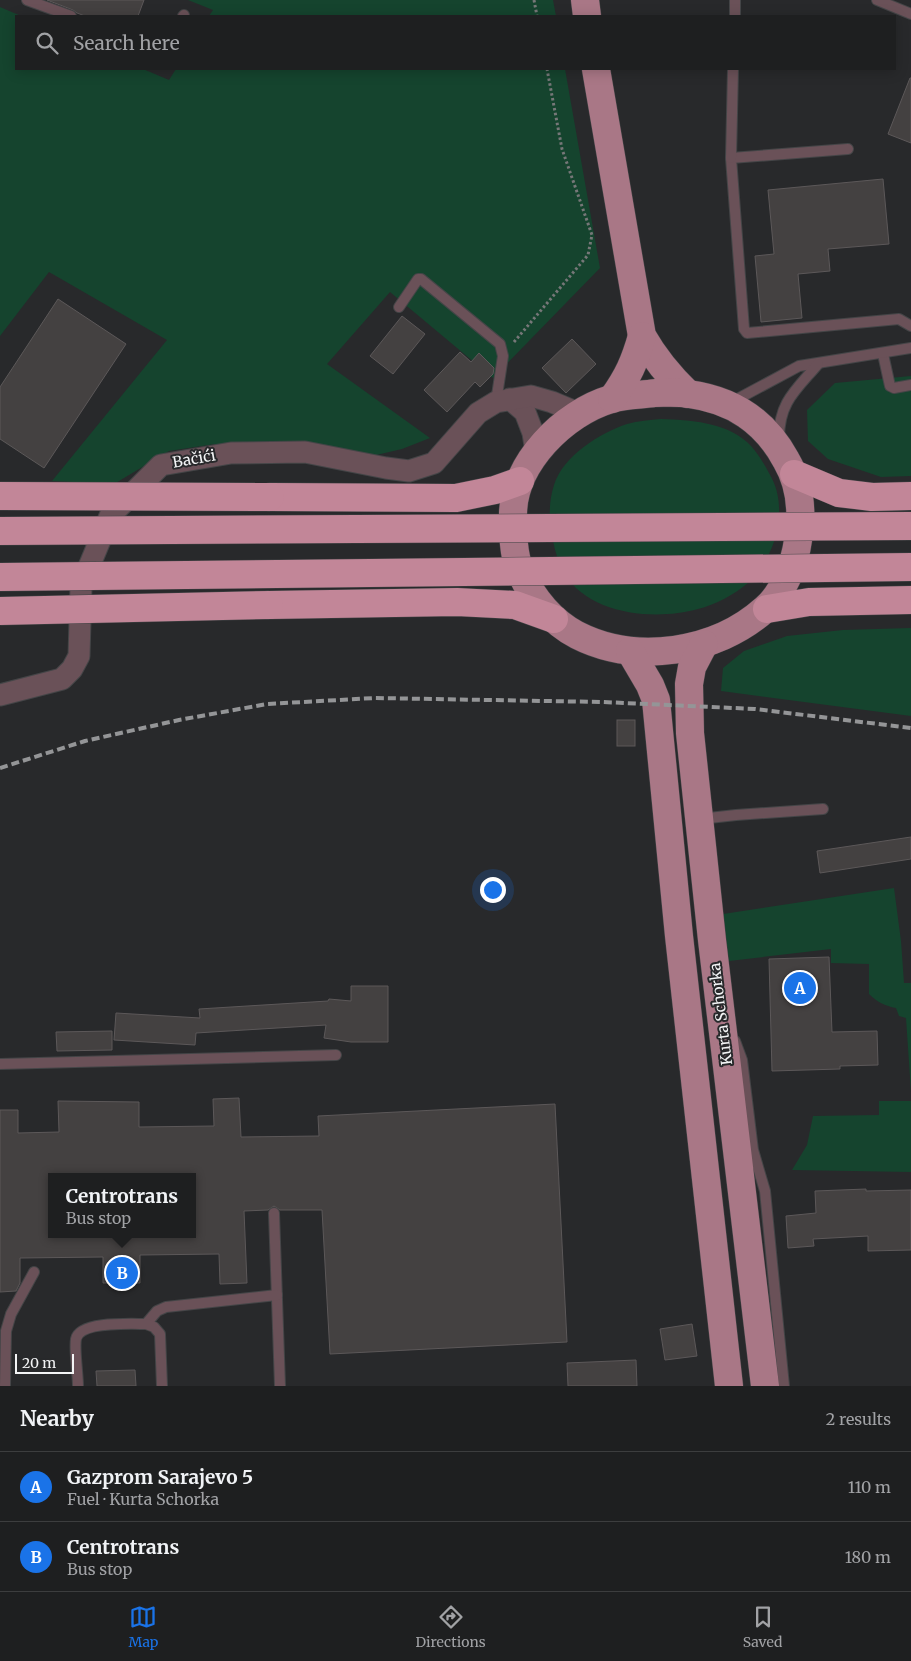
<!DOCTYPE html>
<html lang="en">
<head>
<meta charset="utf-8">
<style>
	:root { --surface:#1e1f20; --page:#2b2c2d; --text:#f1f3f6; --muted:#a1a2a5; --line:#3c3d3e; --accent:#1a73e8 }
	body { margin:0; font-family:Merriweather,serif; background:var(--page); color:var(--text) }
	.scale { position:absolute; left:15px; bottom:12px; width:59px; box-sizing:border-box; padding-left:5px; border:2px solid #f3f4f5; border-top:0; font-size:14px; line-height:18px; white-space:nowrap; color:#f3f4f5; -webkit-text-stroke:4px #28292b; paint-order:stroke }
	.you { position:absolute; left:492px; top:889px; width:18px; height:18px; margin:-12px; border:4px solid #fff; border-radius:50%; background:#1a73e8; box-shadow:0 0 0 8px #1a73e833 }
	.badge { display:grid; place-items:center; width:32px; height:32px; border-radius:50%; background:var(--accent); color:#fff; font-size:16px; font-weight:700 }
	.pin { position:absolute; translate:-50% -50%; border:2px solid #fff; box-shadow:0 1px 5px #0006 }
	.popup { position:absolute; left:48px; top:1173px; width:148px; height:65px; box-sizing:border-box; display:grid; place-content:center; border-radius:0px; background:var(--surface); filter:drop-shadow(0 1px 4px #0005); font-size:16px; white-space:nowrap; color:var(--muted) }
	.popup b { font-size:19px; color:var(--text) }
	.popup::after { content:''; position:absolute; left:50%; top:100%; margin-left:-10px; border:10px solid transparent; border-top-color:var(--surface) }
	.list { margin:0; padding:0; list-style:none }
	h2 { display:flex; justify-content:space-between; align-items:center; height:65px; margin:0; padding:0 20px; font-size:21px }
	h2 small { font-size:16px; font-weight:400; color:var(--muted) }
	.list li { display:grid; grid-template-columns:32px 1fr auto; gap:15px; align-items:center; box-sizing:border-box; height:70px; padding:0 20px; border-top:1px solid var(--line) }
	.list b { display:block; font-size:19px; white-space:nowrap }
	.list p { margin:0; font-size:16px; white-space:nowrap; color:var(--muted) }
	.list em { font-size:16px; font-style:normal; color:var(--muted) }
	.icon { flex:none; width:28px; height:28px; fill:none; stroke:currentColor; stroke-width:2; stroke-linecap:round; stroke-linejoin:round }
	.map { position:relative; flex:none; width:911px; height:1386px; overflow:hidden }
	.search { position:absolute; background:var(--surface); box-shadow:0 2px 12px #0003; left:15px; right:15px; top:15px; height:55px; display:flex; align-items:center; gap:12px; box-sizing:border-box; padding:0 18px; border-radius:0px; color:var(--muted); font-size:19px }
	.sheet { height:205px; background:var(--surface) }
	nav { display:flex; justify-content:space-around; align-items:center; box-sizing:border-box; height:70px; border-top:1px solid var(--line); background:var(--surface); font-size:14px; color:var(--muted) }
	nav a { display:grid; justify-items:center; gap:2px }
	nav .on { color:var(--accent) }
	.map>svg:first-child { display:block }
	.green { fill:#15442e }
	.building { fill:#444141; stroke:#5c5859; fill-rule:evenodd }
	.lines { fill:none; stroke-linecap:round; stroke-linejoin:round }
	.service-casing { stroke:#444547; stroke-width:12 }
	.minor-casing { stroke:#444547; stroke-width:23 }
	.primary-casing { stroke:#444547; stroke-width:29 }
	.motorway-casing { stroke:#444547; stroke-width:29 }
	.path { stroke:#767778; stroke-width:3; stroke-dasharray:2.5 2.5; stroke-linecap:butt }
	.service { stroke:#6a5158; stroke-width:10 }
	.minor { stroke:#6a5158; stroke-width:21 }
	.primary { stroke:#a97786; stroke-width:28 }
	.motorway { stroke:#c28698; stroke-width:28 }
	.rail { stroke:#949597; stroke-width:4; stroke-dasharray:8 4; stroke-linecap:butt }
	.motorway-bridge-casing { stroke:#444547; stroke-width:29; stroke-linecap:butt }
	.motorway-bridge { stroke:#c28698; stroke-width:28 }
	.labels { text-anchor:middle; stroke-width:4; stroke-linejoin:round; paint-order:stroke }
	.street-label { font-size:15px; fill:#f3f4f5; stroke:#28292b }
</style>
</head>
<body>
<div class="map">
<svg width="911" height="1386" viewBox="0 0 911 1386">
	<rect width="100%" height="100%" fill="#28292b"/>
	<g class="green">
		<path d="M 188,0 L 553,0 L 556,16 L 209,16 L 213,10 Z"/>
		<path d="M 0,7 L 21,16 L 16,16 L 16,69 L 143,69 L 169,80 L 176,69 L 565,69 L 600,268 L 493,378 L 390,292 L 327,364 L 430,438 L 402,449 L 372,456 L 215,444 L 169,451 L 114,484 L 52,481 L 167,340 L 49,272 L 0,336 Z"/>
		<path d="M 911,376 L 911,476 L 881,477 L 828,459 L 808,441 L 807,410 L 835,383 Z"/>
		<path d="M 661,419 C 690,420 724,422 747,442 C 756,450 763,462 769,473 C 780,491 781,511 777,531 C 773,550 762,570 748,583 C 735,594 715,605 698,609 C 655,621 589,615 564,573 C 559,563 555,552 553,541 C 549,522 548,504 554,485 C 563,456 600,433 627,424 C 638,421 650,420 661,419 Z"/>
		<path d="M 911,628 L 911,716 L 721,691 L 723,668 L 744,651 L 787,636 L 843,630 Z"/>
		<path d="M 894,888 L 901,941 L 904,983 L 911,983 L 911,1092 L 906,1018 L 899,1016 L 896,1008 C 885,1006 877,1002 869,994 L 869,964 L 831,963 L 831,949 L 729,961 L 723,914 Z"/>
		<path d="M 879,1101 L 911,1101 L 911,1172 L 792,1170 L 807,1145 L 813,1116 L 879,1115 Z"/>
	</g>
	<g class="building">
		<path d="M 47,0 L 144,0 L 138,16 L 85,16 L 77,13 L 73,10 Z"/>
		<path d="M 910,78 L 911,78 L 911,143 L 888,134 Z"/>
		<path d="M 883,179 L 889,244 L 828,249 L 830,271 L 798,274 L 802,318 L 761,322 L 755,256 L 774,254 L 768,190 Z"/>
		<path d="M 58,299 L 126,344 L 44,468 L 0,439 L 0,387 Z"/>
		<path d="M 402,316 L 425,334 L 393,374 L 370,356 Z"/>
		<path d="M 572,339 L 596,364 L 566,393 L 542,368 Z"/>
		<path d="M 460,352 L 471,362 L 479,353 L 494,368 L 493,374 L 480,387 L 475,382 L 447,412 L 424,390 Z"/>
		<rect x="617" y="720" width="18" height="26"/>
		<path d="M 911,837 L 911,859 L 820,873 L 817,851 Z"/>
		<path d="M 829,957 L 832,1032 L 877,1031 L 878,1065 L 840,1066 L 840,1069 L 772,1071 L 769,959 Z"/>
		<path d="M 351,986 L 388,986 L 388,1042 L 351,1042 L 324,1038 L 326,1025 L 196,1033 L 195,1045 L 114,1040 L 116,1013 L 200,1018 L 199,1009 L 328,1001 L 329,999 L 351,1001 Z"/>
		<path d="M 112,1031 L 112,1050 L 57,1051 L 56,1032 Z"/>
		<path d="M 239,1098 L 241,1137 L 319,1136 L 318,1116 L 555,1104 L 567,1342 L 330,1354 L 322,1210 L 280,1210 L 274,1206 L 268,1210 L 244,1211 L 247,1283 L 220,1284 L 219,1254 L 140,1255 L 140,1283 L 103,1283 L 103,1257 L 20,1258 L 20,1283 L 16,1291 L 0,1292 L 0,1110 L 18,1110 L 18,1133 L 59,1132 L 58,1101 L 139,1102 L 139,1127 L 214,1126 L 213,1099 ZM 52,1177 L 192,1177 L 192,1234 L 52,1234 Z"/>
		<path d="M 866,1189 L 866,1191 L 911,1190 L 911,1250 L 868,1251 L 868,1236 L 813,1239 L 814,1246 L 788,1248 L 786,1216 L 816,1213 L 815,1191 Z"/>
		<path d="M 692,1324 L 697,1356 L 665,1360 L 660,1329 Z"/>
		<path d="M 636,1360 L 637,1386 L 568,1386 L 567,1363 Z"/>
		<path d="M 135,1370 L 136,1386 L 97,1386 L 96,1371 Z"/>
	</g>
	<g class="lines">
		<defs>
			<g id="service">
				<path d="M 27,0 L 71,16"/>
				<path d="M 877,0 L 911,14"/>
				<path d="M 183,16 L 184,15"/>
				<path d="M 735,16 L 735,0"/>
				<path d="M 848,149 L 731,158 L 744,329 L 747,333 L 899,319 L 911,326"/>
				<path d="M 731,158 L 733,69"/>
				<path d="M 399,307 L 418,279 L 421,279 L 500,344 L 503,356 L 496,402"/>
				<path d="M 883,354 L 890,386 L 894,388 L 911,385"/>
				<path d="M 730,403 L 799,366 L 911,348"/>
				<path d="M 779,438 C 779,402 796,390 818,364"/>
				<path d="M 700,819 L 736,815 L 823,809"/>
				<path d="M 735,1041 L 742,1060 L 753,1150 L 765,1191 L 784,1386"/>
				<path d="M 0,1064 L 336,1055"/>
				<path d="M 274,1213 L 280,1386"/>
				<path d="M 146,1324 L 157,1311 L 166,1307 L 277,1295"/>
				<path d="M 5,1386 L 6,1331 L 11,1314 L 34,1272"/>
				<path d="M 78,1386 C 78,1375 74,1348 76,1339 C 80,1321 131,1324 146,1324 L 154,1327 L 160,1334 L 162,1386"/>
			</g>
			<g id="minor">
				<path d="M 510,399 L 525,412 L 533,433 L 536,452"/>
				<path d="M 0,695 L 62,679 L 72,669 L 79,656 L 81,586 L 110,516 L 161,465 L 231,453 L 305,452 L 386,468 L 409,471 L 434,463 L 478,413 L 496,402 L 531,396 L 552,402 L 578,413"/>
			</g>
			<g id="primary">
				<path d="M 585,0 L 587,16"/>
				<path d="M 596,69 L 642,336 C 655,359 668,375 688,394"/>
				<path d="M 655,393 C 666,393 678,392 689,394 C 733,400 765,421 786,460 C 800,484 803,512 798,540 C 795,563 783,594 765,609 C 716,653 636,665 577,635 C 551,621 532,597 520,571 C 513,553 513,533 513,515 C 513,463 564,413 611,399 C 625,395 641,395 655,393 Z"/>
				<path d="M 612,399 C 628,377 635,361 642,336"/>
				<path d="M 704,644 L 692,667 L 689,684 L 690,733 L 712,940 L 765,1386"/>
				<path d="M 630,651 L 650,685 L 656,700 L 679,936 L 729,1386"/>
			</g>
			<g id="motorway">
				<path d="M 794,474 L 839,493 L 872,497 L 911,496"/>
				<path d="M 270,497 L 456,498 L 495,490 L 520,481"/>
				<path d="M 269,605 L 457,602 L 515,605 L 554,619"/>
				<path d="M 767,609 L 809,602 L 911,600"/>
			</g>
		</defs>
		<use href="#service" class="service-casing"/>
		<use href="#minor" class="minor-casing"/>
		<use href="#primary" class="primary-casing"/>
		<use href="#motorway" class="motorway-casing"/>
		<g class="path">
			<path d="M 534,0 L 537,16"/>
			<path d="M 514,342 L 588,255 L 592,235 L 562,149 L 547,69"/>
		</g>
		<use href="#service" class="service"/>
		<use href="#minor" class="minor"/>
		<use href="#primary" class="primary"/>
		<use href="#motorway" class="motorway"/>
		<path class="rail" d="M 0,768 L 85,741 L 179,720 L 267,704 L 375,698 L 603,702 L 755,709 L 911,728"/>
		<defs>
			<g id="motorway-bridge">
				<path d="M 0,496 L 270,497"/>
				<path d="M 0,531 L 911,526"/>
				<path d="M 0,577 L 911,567"/>
				<path d="M 0,611 L 269,605"/>
			</g>
		</defs>
		<use href="#motorway-bridge" class="motorway-bridge-casing"/>
		<use href="#motorway-bridge" class="motorway-bridge"/>
	</g>
	<g class="labels">
		<g class="street-label">
			<text transform="translate(194 459) rotate(-10)" y="5">Bačići</text>
			<text transform="translate(721 1014) rotate(-97)" y="5">Kurta Schorka</text>
		</g>
	</g>
</svg>
<div class="scale">20 m</div>
<div class="you"></div>
<div class="pin badge" style="left:800px;top:988px">A</div>
<div class="pin badge" style="left:122px;top:1273px">B</div>
<div class="popup"><b>Centrotrans</b>Bus stop</div>
<div class="search"><svg class="icon" aria-label="search" viewBox="0 0 24 24"><circle cx="10" cy="10" r="6"/><path d="M15 15l6 6"/></svg>Search here</div>
</div>
<section class="sheet">
<h2>Nearby<small>2 results</small></h2>
<ul class="list">
<li><span class="badge">A</span><div><b>Gazprom Sarajevo 5</b><p>Fuel · Kurta Schorka</p></div><em>110 m</em></li>
<li><span class="badge">B</span><div><b>Centrotrans</b><p>Bus stop</p></div><em>180 m</em></li>
</ul>
</section>
<nav>
<a class="on"><svg class="icon" aria-label="map" viewBox="0 0 24 24"><path d="M3 6l6-2 6 2 6-2v14l-6 2-6-2-6 2zM9 4v14M15 6v14"/></svg>Map</a>
<a><svg class="icon" aria-label="directions" viewBox="0 0 24 24"><path d="M12 3l9 9-9 9-9-9zM9 14v-3h6M13 9l2 2-2 2"/></svg>Directions</a>
<a><svg class="icon" aria-label="saved" viewBox="0 0 24 24"><path d="M7 4h10v16l-5-4-5 4z"/></svg>Saved</a>
</nav>
</body>
</html>
